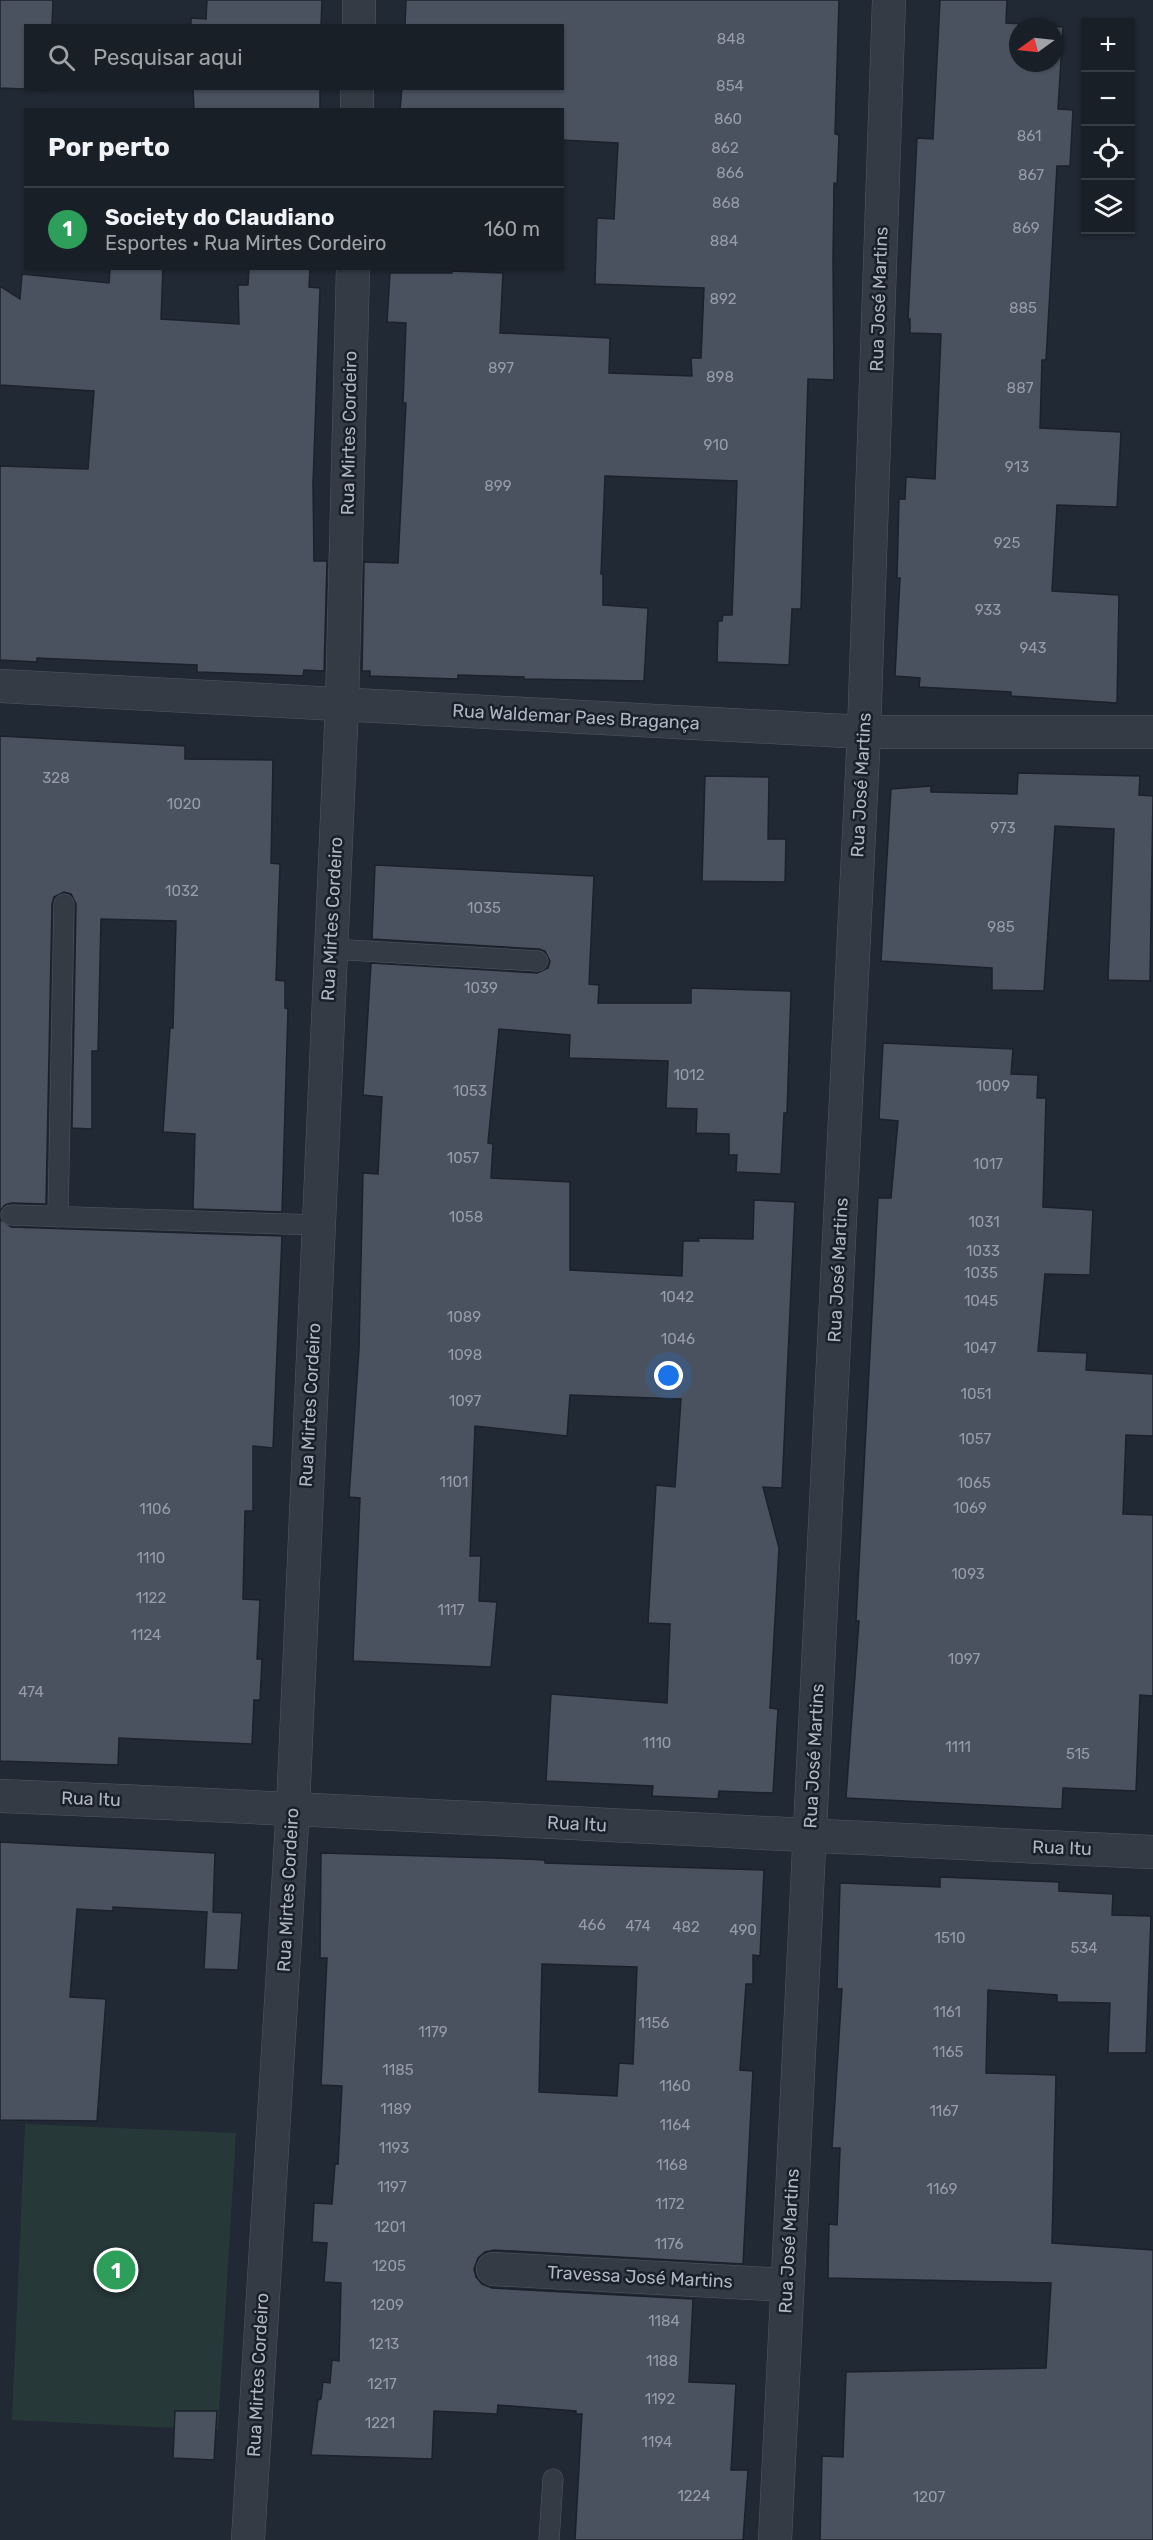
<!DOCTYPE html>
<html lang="pt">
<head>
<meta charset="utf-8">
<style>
	:root { --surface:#191f27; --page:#22272f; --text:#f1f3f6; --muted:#9fa2a7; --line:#373d44; --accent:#88abed }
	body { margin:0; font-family:Rubik,sans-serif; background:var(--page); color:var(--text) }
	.controls { position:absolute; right:18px; top:18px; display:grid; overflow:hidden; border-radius:0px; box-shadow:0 2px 4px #0004 }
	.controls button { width:54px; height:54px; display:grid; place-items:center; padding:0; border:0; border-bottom:2px solid var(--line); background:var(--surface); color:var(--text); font:30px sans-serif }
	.compass { position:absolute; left:1009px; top:18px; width:54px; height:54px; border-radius:50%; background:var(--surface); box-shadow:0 2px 4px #0004; rotate:255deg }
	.you { position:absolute; left:669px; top:1376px; width:21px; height:21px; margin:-15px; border:4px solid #fff; border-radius:50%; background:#1a73e8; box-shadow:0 0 0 9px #1a73e833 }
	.badge { display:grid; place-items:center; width:39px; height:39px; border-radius:50%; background:var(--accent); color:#fff; font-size:20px; font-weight:700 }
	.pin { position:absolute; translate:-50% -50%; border:3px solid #fff; box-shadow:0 2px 6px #0006 }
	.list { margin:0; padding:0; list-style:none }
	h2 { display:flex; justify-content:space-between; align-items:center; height:78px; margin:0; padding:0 24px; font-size:26px }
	h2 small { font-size:20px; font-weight:400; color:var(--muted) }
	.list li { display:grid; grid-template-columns:39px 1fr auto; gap:18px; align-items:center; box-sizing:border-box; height:84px; padding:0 24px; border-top:2px solid var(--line) }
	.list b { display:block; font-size:22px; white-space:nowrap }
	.list p { margin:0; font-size:20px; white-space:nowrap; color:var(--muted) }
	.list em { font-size:20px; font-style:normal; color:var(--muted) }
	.icon { flex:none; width:33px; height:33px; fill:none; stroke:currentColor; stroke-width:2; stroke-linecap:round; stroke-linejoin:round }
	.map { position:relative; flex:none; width:1153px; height:2540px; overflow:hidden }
	.search { position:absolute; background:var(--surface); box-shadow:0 2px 4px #0004; left:24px; top:24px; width:540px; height:66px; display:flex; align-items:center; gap:15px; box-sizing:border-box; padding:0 21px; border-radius:0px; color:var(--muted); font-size:22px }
	.panel { position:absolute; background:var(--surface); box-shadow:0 2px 4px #0004; left:24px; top:108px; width:540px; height:162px; border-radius:0px }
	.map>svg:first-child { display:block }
	.green { fill:#273839 }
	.building { fill:#4a5260; stroke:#1c222b; stroke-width:1.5; fill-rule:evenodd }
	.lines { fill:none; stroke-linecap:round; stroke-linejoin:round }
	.service-casing { stroke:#525863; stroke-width:21 }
	.minor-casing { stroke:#525863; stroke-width:34 }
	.service { stroke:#343b45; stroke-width:20 }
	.minor { stroke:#343b45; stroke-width:33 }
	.labels { text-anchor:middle; stroke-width:5; stroke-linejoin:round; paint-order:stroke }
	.number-label { font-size:15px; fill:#969caa }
	.street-label { font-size:18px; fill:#afb5c2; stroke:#1a2029 }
</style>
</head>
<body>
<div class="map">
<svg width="1153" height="2540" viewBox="0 0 1153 2540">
	<rect width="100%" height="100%" fill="#212934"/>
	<path class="green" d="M 25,2124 L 236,2133 L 218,2430 L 12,2420 Z"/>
	<g class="building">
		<path d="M 0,0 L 53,0 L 52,26 L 26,26 L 26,88 L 50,90 L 0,88 Z"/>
		<path d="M 207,0 L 322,0 L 321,26 L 191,26 L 191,18 L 206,19 Z"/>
		<path d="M 406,0 L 839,0 L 835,134 L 839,135 L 838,163 L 837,184 L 834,183 L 833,261 L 834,380 L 808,379 L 801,609 L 792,609 L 789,665 L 717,662 L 718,621 L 722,621 L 723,615 L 732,615 L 737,481 L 605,476 L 601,574 L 603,574 L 603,605 L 648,608 L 644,681 L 524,679 L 524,677 L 458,675 L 458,679 L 427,678 L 370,676 L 370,671 L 362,671 L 364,562 L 398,563 L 406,403 L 403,403 L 406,323 L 387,322 L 390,273 L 452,273 L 452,271 L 503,273 L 500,333 L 610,338 L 609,373 L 692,376 L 691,358 L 701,358 L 704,288 L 595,284 L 597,218 L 614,219 L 618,143 L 562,140 L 562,110 L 400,110 L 402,88 L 562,88 L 562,26 L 405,26 Z"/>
		<path d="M 940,0 L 1007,0 L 1006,23 L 1063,27 L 1058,109 L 1073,110 L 1070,166 L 1057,166 L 1046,360 L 1042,360 L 1040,428 L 1121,432 L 1117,507 L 1057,505 L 1052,591 L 1119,595 L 1117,703 L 1011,696 L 1011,692 L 919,687 L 920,678 L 895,676 L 900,578 L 897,578 L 899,499 L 905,499 L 906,477 L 935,479 L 941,334 L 910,333 L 910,319 L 908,320 L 917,138 L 933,139 ZM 1018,27 L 1054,27 L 1054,63 L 1018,63 Z"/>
		<path d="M 193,88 L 320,88 L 320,110 L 194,110 Z"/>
		<path d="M 110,268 L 163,268 L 161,319 L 239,324 L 238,285 L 248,285 L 249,268 L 310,268 L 309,287 L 320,288 L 313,484 L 314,561 L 327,561 L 324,671 L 304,670 L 303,676 L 226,673 L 197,672 L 197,665 L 37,658 L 37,662 L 0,660 L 0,466 L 88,469 L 94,391 L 0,385 L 0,286 L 20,299 L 22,274 L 109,283 Z"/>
		<path d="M 0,736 L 185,746 L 185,759 L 273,760 L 271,863 L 280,864 L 276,980 L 285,981 L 285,1008 L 288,1009 L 282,1212 L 193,1209 L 195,1134 L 163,1132 L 170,1028 L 173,1028 L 176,921 L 101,919 L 98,1051 L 92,1051 L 92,1129 L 72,1128 L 76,904 L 71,894 L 64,892 L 54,897 L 52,904 L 46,1204 L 11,1203 L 5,1205 L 0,1211 Z"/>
		<path d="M 1018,773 L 1140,776 L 1139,795 L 1153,796 L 1150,981 L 1108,980 L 1114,829 L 1055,826 L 1044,991 L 992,990 L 992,968 L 881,961 L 891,789 L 931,786 L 931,792 L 1017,794 Z"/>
		<path d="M 705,776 L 769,777 L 768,839 L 786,839 L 785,882 L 702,881 Z"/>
		<path d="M 375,865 L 594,876 L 589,984 L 599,985 L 598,1003 L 691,1003 L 691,988 L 791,991 L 787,1113 L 784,1113 L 781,1174 L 736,1172 L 737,1155 L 729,1155 L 729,1134 L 696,1133 L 697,1109 L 666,1108 L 668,1061 L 569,1058 L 570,1035 L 499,1029 L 488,1143 L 493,1144 L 491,1178 L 570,1182 L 570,1270 L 682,1276 L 683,1241 L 699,1241 L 698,1238 L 753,1239 L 754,1200 L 795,1202 L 782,1488 L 763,1487 L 779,1548 L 770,1708 L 778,1709 L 773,1793 L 719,1791 L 718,1799 L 652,1796 L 653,1786 L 546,1781 L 551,1694 L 667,1703 L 670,1624 L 648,1623 L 656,1485 L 675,1487 L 681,1399 L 570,1395 L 567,1436 L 475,1426 L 470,1556 L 481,1556 L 479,1601 L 497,1602 L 491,1667 L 353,1661 L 360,1498 L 349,1497 L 359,1349 L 363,1173 L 378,1174 L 382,1097 L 363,1095 L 371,963 L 537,973 L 548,968 L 550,961 L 545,951 L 539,949 L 372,939 Z"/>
		<path d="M 883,1043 L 1013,1049 L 1011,1074 L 1038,1075 L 1037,1098 L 1046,1098 L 1043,1207 L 1093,1210 L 1090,1275 L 1045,1274 L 1038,1351 L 1087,1353 L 1086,1370 L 1153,1374 L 1153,1436 L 1126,1435 L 1123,1514 L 1153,1515 L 1153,1696 L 1140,1695 L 1136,1791 L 1063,1788 L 1062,1809 L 846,1798 L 859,1621 L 856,1621 L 878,1198 L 891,1198 L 898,1121 L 879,1119 Z"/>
		<path d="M 0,1219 L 11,1227 L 282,1236 L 273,1448 L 253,1446 L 253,1511 L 245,1511 L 243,1599 L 260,1600 L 257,1659 L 262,1659 L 260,1700 L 254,1700 L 252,1744 L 119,1738 L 118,1765 L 0,1761 Z"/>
		<path d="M 0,1842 L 215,1853 L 213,1912 L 242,1913 L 238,1970 L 204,1969 L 207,1912 L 113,1907 L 113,1911 L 77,1909 L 70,1997 L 106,1999 L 97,2121 L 0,2120 Z"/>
		<path d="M 321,1853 L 524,1859 L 545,1860 L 545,1863 L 764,1870 L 760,1956 L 753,1955 L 753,1984 L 746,1984 L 740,2070 L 753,2071 L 743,2264 L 494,2250 L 485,2252 L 478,2258 L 474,2269 L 476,2277 L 482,2284 L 492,2288 L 693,2299 L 689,2382 L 736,2384 L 731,2470 L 748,2470 L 743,2540 L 575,2540 L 582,2414 L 576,2414 L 576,2411 L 498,2405 L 497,2414 L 434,2411 L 432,2459 L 311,2455 L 318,2400 L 321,2399 L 323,2382 L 330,2383 L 332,2360 L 339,2361 L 341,2283 L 324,2282 L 327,2243 L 312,2242 L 314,2203 L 332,2204 L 335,2164 L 338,2164 L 342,2086 L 321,2085 L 327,1958 L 320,1958 ZM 542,1964 L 637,1967 L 633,2064 L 619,2063 L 617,2096 L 539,2092 Z"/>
		<path d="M 940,1877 L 1059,1882 L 1059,1891 L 1113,1894 L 1112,1915 L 1151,1916 L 1146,2053 L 1108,2053 L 1110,2003 L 1057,2002 L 1057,1995 L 988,1990 L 986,2073 L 1056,2075 L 1052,2243 L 1153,2250 L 1153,2540 L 820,2540 L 822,2456 L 843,2457 L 846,2372 L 1046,2368 L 1051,2283 L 828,2278 L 829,2224 L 837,2225 L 840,2148 L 832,2148 L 842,1989 L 837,1989 L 840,1883 L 940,1887 Z"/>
		<path d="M 175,2411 L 217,2411 L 214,2460 L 173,2458 Z"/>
	</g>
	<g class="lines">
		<defs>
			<g id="service">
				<path d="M 331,949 L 538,961"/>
				<path d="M 11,1215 L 318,1225"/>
				<path d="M 58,1217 L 64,904"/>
				<path d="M 549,2540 L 553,2479"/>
			</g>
			<g id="minor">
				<path d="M 359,26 L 359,0"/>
				<path d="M 357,110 L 357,88"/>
				<path d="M 0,686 L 864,732 L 1153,732"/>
				<path d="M 0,1796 C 385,1811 769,1835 1153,1852"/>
				<path d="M 493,2269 L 786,2285"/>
				<path d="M 248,2540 L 293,1807 L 342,705 L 353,268"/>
				<path d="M 775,2540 L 864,732 L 889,0"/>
			</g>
		</defs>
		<use href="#service" class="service-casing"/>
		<use href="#minor" class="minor-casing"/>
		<use href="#service" class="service"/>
		<use href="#minor" class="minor"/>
	</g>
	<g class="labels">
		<g class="number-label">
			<text x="731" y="44">848</text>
			<text x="730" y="91">854</text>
			<text x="728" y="124">860</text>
			<text x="1029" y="141">861</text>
			<text x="725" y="153">862</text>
			<text x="730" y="178">866</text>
			<text x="1031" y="180">867</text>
			<text x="726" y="208">868</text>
			<text x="1026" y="233">869</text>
			<text x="724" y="246">884</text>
			<text x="723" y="304">892</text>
			<text x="1023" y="313">885</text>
			<text x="501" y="373">897</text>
			<text x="720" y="382">898</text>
			<text x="1020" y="393">887</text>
			<text x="716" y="450">910</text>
			<text x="1017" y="472">913</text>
			<text x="498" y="491">899</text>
			<text x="1007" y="548">925</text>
			<text x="988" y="615">933</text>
			<text x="1033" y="653">943</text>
			<text x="56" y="783">328</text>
			<text x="184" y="809">1020</text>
			<text x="1003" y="833">973</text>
			<text x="182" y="896">1032</text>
			<text x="484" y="913">1035</text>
			<text x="1001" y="932">985</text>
			<text x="481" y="993">1039</text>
			<text x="689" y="1080">1012</text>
			<text x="993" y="1091">1009</text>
			<text x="470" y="1096">1053</text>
			<text x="463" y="1163">1057</text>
			<text x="988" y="1169">1017</text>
			<text x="466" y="1222">1058</text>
			<text x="984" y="1227">1031</text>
			<text x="983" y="1256">1033</text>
			<text x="981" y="1278">1035</text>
			<text x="677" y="1302">1042</text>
			<text x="981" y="1306">1045</text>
			<text x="464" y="1322">1089</text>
			<text x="678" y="1344">1046</text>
			<text x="980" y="1353">1047</text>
			<text x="465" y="1360">1098</text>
			<text x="976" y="1399">1051</text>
			<text x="465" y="1406">1097</text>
			<text x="975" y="1444">1057</text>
			<text x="454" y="1487">1101</text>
			<text x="974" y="1488">1065</text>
			<text x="970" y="1513">1069</text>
			<text x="155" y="1514">1106</text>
			<text x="151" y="1563">1110</text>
			<text x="968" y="1579">1093</text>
			<text x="151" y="1603">1122</text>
			<text x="451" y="1615">1117</text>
			<text x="146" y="1640">1124</text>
			<text x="964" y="1664">1097</text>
			<text x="31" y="1697">474</text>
			<text x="657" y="1748">1110</text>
			<text x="958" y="1752">1111</text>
			<text x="1078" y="1759">515</text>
			<text x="592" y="1930">466</text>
			<text x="638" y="1931">474</text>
			<text x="686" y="1932">482</text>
			<text x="743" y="1935">490</text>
			<text x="950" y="1943">1510</text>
			<text x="1084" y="1953">534</text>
			<text x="947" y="2017">1161</text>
			<text x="654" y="2028">1156</text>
			<text x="433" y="2037">1179</text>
			<text x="948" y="2057">1165</text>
			<text x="398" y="2075">1185</text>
			<text x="675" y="2091">1160</text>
			<text x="396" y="2114">1189</text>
			<text x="944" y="2116">1167</text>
			<text x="675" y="2130">1164</text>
			<text x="394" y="2153">1193</text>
			<text x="672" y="2170">1168</text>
			<text x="392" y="2192">1197</text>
			<text x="942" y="2194">1169</text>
			<text x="670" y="2209">1172</text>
			<text x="390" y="2232">1201</text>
			<text x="669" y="2249">1176</text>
			<text x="389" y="2271">1205</text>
			<text x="387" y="2310">1209</text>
			<text x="664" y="2326">1184</text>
			<text x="384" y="2349">1213</text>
			<text x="662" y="2366">1188</text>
			<text x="382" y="2389">1217</text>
			<text x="660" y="2404">1192</text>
			<text x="380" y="2428">1221</text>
			<text x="657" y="2447">1194</text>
			<text x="694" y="2501">1224</text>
			<text x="929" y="2502">1207</text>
		</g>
		<g class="street-label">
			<text transform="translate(879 299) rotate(-88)" y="6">Rua José Martins</text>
			<text transform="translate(349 433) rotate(-89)" y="6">Rua Mirtes Cordeiro</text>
			<text transform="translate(576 717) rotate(3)" y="6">Rua Waldemar Paes Bragança</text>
			<text transform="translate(861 785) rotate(-87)" y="6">Rua José Martins</text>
			<text transform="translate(332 919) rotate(-87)" y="6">Rua Mirtes Cordeiro</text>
			<text transform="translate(838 1270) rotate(-87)" y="6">Rua José Martins</text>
			<text transform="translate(310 1405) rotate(-87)" y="6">Rua Mirtes Cordeiro</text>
			<text transform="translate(814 1756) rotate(-87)" y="6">Rua José Martins</text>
			<text transform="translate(91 1799) rotate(2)" y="6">Rua Itu</text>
			<text transform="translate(577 1824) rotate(3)" y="6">Rua Itu</text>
			<text transform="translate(1062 1848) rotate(2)" y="6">Rua Itu</text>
			<text transform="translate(288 1890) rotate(-87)" y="6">Rua Mirtes Cordeiro</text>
			<text transform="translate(789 2241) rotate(-87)" y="6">Rua José Martins</text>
			<text transform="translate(640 2277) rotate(3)" y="6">Travessa José Martins</text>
			<text transform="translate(258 2375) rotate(-87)" y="6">Rua Mirtes Cordeiro</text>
		</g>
	</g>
</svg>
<div class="controls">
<button>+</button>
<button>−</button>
<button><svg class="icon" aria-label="locate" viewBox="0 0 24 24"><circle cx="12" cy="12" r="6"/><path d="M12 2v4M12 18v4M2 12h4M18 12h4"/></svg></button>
<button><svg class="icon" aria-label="layers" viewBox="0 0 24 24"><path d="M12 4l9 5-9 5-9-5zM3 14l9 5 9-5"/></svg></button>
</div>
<svg class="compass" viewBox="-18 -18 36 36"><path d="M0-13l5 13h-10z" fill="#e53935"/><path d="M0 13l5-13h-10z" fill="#9fa2a7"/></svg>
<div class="you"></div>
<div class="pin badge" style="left:116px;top:2270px;background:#2e9e5b">1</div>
<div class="search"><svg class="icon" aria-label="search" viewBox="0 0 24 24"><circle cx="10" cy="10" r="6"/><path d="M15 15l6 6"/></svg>Pesquisar aqui</div>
<section class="panel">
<h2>Por perto<small></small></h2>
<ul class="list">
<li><span class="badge" style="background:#2e9e5b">1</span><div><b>Society do Claudiano</b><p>Esportes · Rua Mirtes Cordeiro</p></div><em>160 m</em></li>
</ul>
</section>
</div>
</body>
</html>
